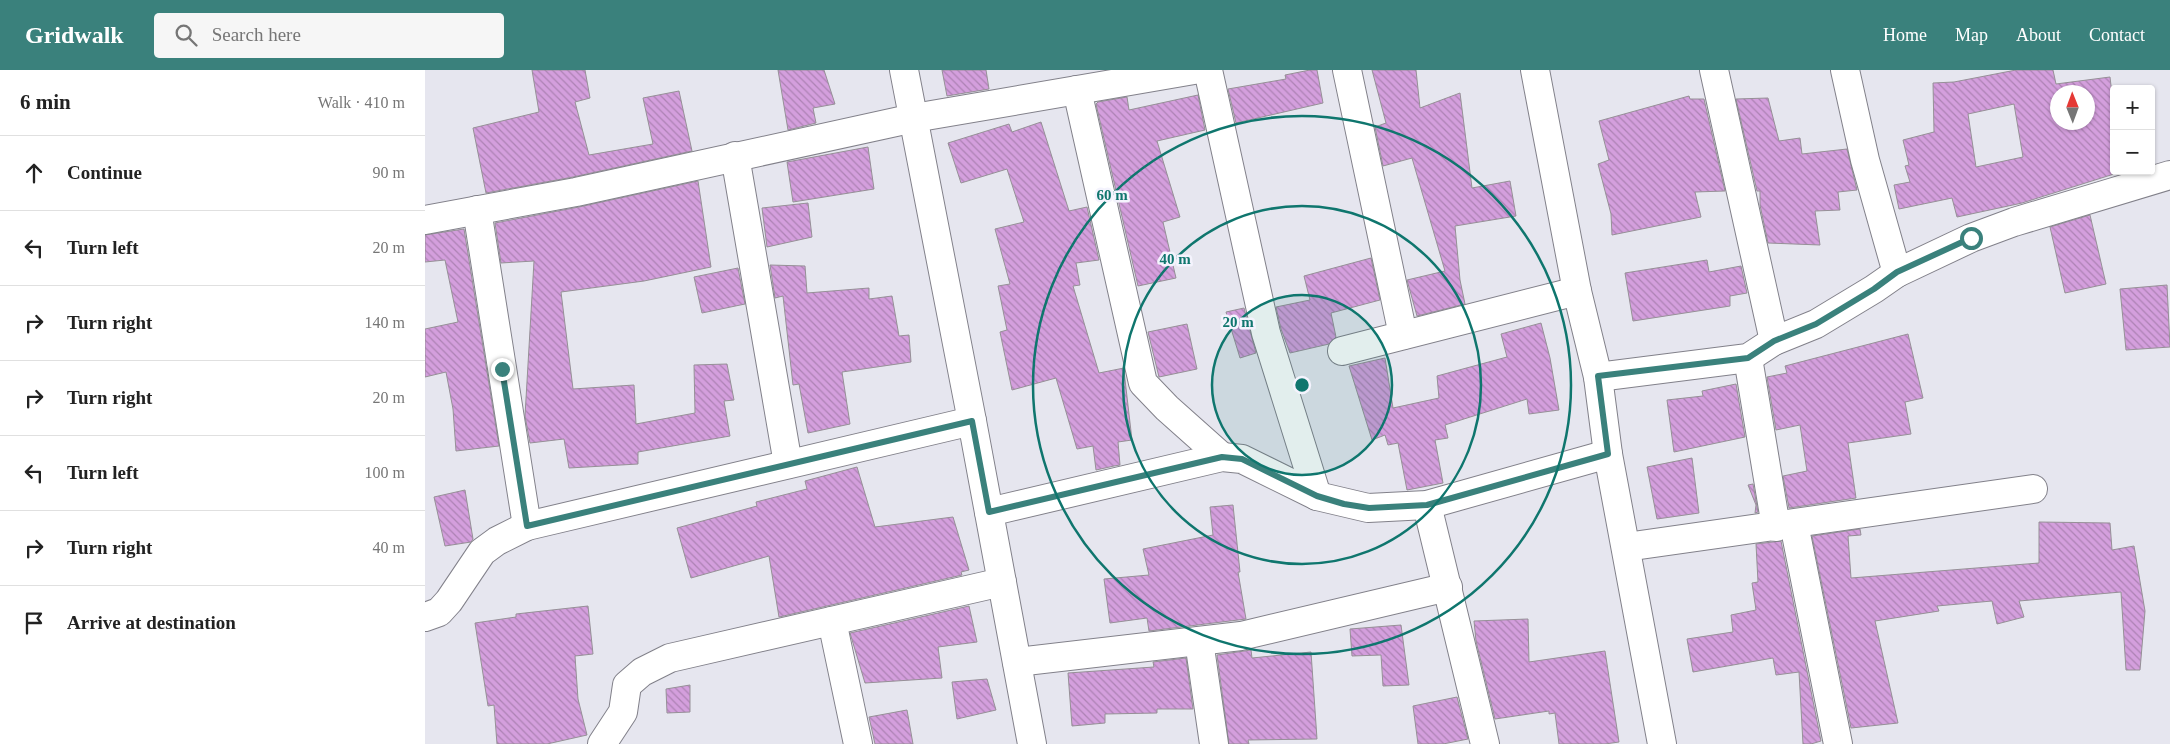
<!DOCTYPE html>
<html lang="en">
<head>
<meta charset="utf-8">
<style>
	:root { --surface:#fff; --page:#f6f6f6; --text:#222; --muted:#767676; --line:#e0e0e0; --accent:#3a817c }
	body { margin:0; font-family:Georgia,serif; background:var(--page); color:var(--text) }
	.controls { position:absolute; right:15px; top:15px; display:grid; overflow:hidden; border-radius:5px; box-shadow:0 1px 4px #0004 }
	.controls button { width:45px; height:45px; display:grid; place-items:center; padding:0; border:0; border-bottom:1px solid var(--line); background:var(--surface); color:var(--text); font:25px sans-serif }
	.compass { position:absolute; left:1625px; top:15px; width:45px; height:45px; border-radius:50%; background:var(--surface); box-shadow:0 1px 4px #0004; rotate:359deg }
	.stop { position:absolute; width:15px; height:15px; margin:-11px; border:4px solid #3a817c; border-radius:50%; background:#fff }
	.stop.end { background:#3a817c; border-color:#fff; box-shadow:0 1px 5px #0008 }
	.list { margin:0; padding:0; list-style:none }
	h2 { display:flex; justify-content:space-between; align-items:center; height:65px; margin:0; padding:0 20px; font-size:21px }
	h2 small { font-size:16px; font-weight:400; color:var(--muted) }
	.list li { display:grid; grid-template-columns:32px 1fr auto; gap:15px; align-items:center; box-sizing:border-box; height:75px; padding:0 20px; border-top:1px solid var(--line) }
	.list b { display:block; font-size:19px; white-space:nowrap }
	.list em { font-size:16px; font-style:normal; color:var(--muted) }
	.icon { flex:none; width:28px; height:28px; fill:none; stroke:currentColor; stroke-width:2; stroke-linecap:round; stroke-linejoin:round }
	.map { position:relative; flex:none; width:1745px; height:674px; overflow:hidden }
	header { display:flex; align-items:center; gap:30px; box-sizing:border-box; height:70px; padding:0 25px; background:var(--accent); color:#fff }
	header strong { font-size:24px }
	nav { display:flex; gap:28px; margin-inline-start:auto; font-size:18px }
	.search { width:350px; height:45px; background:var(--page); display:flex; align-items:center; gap:12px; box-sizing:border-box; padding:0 18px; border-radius:5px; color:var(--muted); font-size:19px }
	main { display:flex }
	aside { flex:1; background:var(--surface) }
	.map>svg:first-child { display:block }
	.building { fill:url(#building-back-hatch); stroke:#969097; fill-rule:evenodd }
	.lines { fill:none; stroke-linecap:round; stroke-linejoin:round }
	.minor-casing { stroke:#82818a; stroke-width:30 }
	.minor { stroke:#fff; stroke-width:28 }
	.route { stroke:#3a817c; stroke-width:6 }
	.ring { fill:none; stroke:#0f766e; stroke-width:2.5 }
	.centre { fill:#0f766e; stroke:#f4f3fd; stroke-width:2.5 }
	.ring-label { font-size:15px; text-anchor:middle; font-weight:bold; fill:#0f766e; stroke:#f4f3fd; stroke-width:5; stroke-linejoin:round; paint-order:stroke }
</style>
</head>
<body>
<header>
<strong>Gridwalk</strong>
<div class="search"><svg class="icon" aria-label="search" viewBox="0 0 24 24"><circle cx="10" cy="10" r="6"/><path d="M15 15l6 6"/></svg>Search here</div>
<nav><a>Home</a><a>Map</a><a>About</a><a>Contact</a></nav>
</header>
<main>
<aside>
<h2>6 min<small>Walk · 410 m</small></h2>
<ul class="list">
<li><svg class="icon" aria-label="ahead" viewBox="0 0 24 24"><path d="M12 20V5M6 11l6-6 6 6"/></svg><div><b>Continue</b></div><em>90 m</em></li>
<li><svg class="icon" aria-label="left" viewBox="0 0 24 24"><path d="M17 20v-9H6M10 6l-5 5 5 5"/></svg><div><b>Turn left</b></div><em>20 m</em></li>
<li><svg class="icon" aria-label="right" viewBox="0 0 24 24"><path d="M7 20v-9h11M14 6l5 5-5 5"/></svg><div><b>Turn right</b></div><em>140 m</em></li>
<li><svg class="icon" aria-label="right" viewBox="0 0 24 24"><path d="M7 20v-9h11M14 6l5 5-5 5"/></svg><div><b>Turn right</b></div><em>20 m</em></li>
<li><svg class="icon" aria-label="left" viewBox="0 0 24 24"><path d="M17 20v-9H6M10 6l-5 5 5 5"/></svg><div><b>Turn left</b></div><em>100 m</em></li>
<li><svg class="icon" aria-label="right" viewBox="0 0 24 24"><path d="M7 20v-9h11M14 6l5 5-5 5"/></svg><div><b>Turn right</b></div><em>40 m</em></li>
<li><svg class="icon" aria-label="arrive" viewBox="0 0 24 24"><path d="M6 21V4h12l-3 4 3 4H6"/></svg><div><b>Arrive at destination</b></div></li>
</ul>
</aside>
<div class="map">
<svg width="1745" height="674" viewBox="0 0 1745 674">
	<defs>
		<pattern id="building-back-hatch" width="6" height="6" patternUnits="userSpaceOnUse" patternTransform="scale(1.25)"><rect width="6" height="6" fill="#d49fdd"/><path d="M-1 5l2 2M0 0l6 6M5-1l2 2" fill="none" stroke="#ad82b4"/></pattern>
	</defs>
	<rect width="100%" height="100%" fill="#e6e6ef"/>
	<g class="building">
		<path d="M 107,0 L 160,0 L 165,28 L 150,32 L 164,85 L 228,74 L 218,28 L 254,21 L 267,81 L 148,107 L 61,123 L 48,58 L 114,42 Z"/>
		<path d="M 353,0 L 399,0 L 410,34 L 388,38 L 391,53 L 363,60 Z"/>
		<path d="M 517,0 L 561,0 L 564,19 L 522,26 Z"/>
		<path d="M 885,0 L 892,0 L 898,33 L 811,53 L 803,19 L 861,9 L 860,5 Z"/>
		<path d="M 947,0 L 991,0 L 995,38 L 1035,23 L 1047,118 L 1085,111 L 1091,146 L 1030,156 L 1035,210 L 1040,234 L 992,246 L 982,210 L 1020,201 L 987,88 L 958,96 L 950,57 L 961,53 Z"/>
		<path d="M 1591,0 L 1628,0 L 1631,14 L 1685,7 L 1689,41 L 1689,104 L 1597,133 L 1532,147 L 1527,128 L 1474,139 L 1469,115 L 1485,112 L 1480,96 L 1484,95 L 1478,70 L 1509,62 L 1508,13 L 1529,12 ZM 1632,22 L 1662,22 L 1662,52 L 1632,52 ZM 1589,34 L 1598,87 L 1551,97 L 1543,44 Z"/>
		<path d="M 773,25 L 780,60 L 732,71 L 755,147 L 738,152 L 751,208 L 713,216 L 671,34 L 673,32 L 702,27 L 704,40 Z"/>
		<path d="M 1264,26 L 1265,29 L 1279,29 L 1300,121 L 1270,122 L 1276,147 L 1187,165 L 1186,144 L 1173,94 L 1184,90 L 1174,51 Z"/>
		<path d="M 1343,28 L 1354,71 L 1375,68 L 1377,84 L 1422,79 L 1432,120 L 1413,122 L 1415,140 L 1390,141 L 1395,175 L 1343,173 L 1335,135 L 1335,121 L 1332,121 L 1311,29 Z"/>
		<path d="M 616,52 L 644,141 L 662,137 L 674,190 L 651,193 L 655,215 L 648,216 L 674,303 L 699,298 L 699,301 L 707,370 L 693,372 L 695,395 L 689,396 L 671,400 L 668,376 L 652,379 L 631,308 L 587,320 L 575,262 L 582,260 L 573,216 L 585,214 L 570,159 L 599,152 L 582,99 L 536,113 L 523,73 L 584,54 L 587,62 Z"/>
		<path d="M 443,77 L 449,119 L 368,132 L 362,92 Z"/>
		<path d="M 273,111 L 286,197 L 219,211 L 136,222 L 148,319 L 209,315 L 211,354 L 270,343 L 269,295 L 302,294 L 309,330 L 299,331 L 305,366 L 213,382 L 213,394 L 144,398 L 139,369 L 105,373 L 100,346 L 109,191 L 76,193 L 70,153 L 154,137 Z"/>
		<path d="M 383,133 L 387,167 L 342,177 L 337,138 Z"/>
		<path d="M 1665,145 L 1681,214 L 1640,223 L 1625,157 Z"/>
		<path d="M 39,159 L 74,376 L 31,381 L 28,339 L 21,302 L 0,307 L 0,259 L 33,252 L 20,190 L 0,192 L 0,165 Z"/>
		<path d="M 946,188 L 955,230 L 906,243 L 911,267 L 904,274 L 865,283 L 856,259 L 851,237 L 885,230 L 879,206 Z"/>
		<path d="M 1282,190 L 1284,202 L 1316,196 L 1322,223 L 1305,226 L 1305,236 L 1208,251 L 1200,203 Z"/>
		<path d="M 345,195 L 380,196 L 382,223 L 444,218 L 444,229 L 467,226 L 474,266 L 484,265 L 486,292 L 417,302 L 425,354 L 383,363 L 374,314 L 368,315 L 358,226 L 350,228 Z"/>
		<path d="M 313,198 L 320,234 L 277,243 L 269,207 Z"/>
		<path d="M 1742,215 L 1745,277 L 1701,280 L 1695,219 Z"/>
		<path d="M 819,238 L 831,283 L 815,288 L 801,242 Z"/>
		<path d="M 1116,253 L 1125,288 L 1134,340 L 1104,344 L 1102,329 L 1020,355 L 1023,368 L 1010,370 L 1018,413 L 982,420 L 973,373 L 963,375 L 960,365 L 947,370 L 924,296 L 960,288 L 968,338 L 1014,328 L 1012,306 L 1082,287 L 1076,264 Z"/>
		<path d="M 762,254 L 772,299 L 734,307 L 723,262 Z"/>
		<path d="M 1483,264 L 1498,328 L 1480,332 L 1486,364 L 1423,373 L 1431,428 L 1364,438 L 1358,406 L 1382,401 L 1375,355 L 1351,360 L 1342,307 L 1362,303 L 1360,296 Z"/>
		<path d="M 1311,314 L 1320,367 L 1249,382 L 1242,330 L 1278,326 L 1277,321 Z"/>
		<path d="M 1267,388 L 1274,443 L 1232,449 L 1222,397 Z"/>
		<path d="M 432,397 L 450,457 L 528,447 L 544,500 L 536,502 L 537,505 L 354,547 L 344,486 L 266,508 L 252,458 L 332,436 L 331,432 L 382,419 L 380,411 Z"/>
		<path d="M 1328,414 L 1333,442 L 1330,443 L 1331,435 L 1323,415 Z"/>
		<path d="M 40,420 L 48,469 L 46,472 L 20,476 L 9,427 Z"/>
		<path d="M 808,435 L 815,502 L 813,502 L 821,549 L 724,561 L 722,548 L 685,553 L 679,509 L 724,505 L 718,479 L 788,465 L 785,437 Z"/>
		<path d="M 1614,452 L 1685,453 L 1687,480 L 1709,476 L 1720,541 L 1715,600 L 1701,600 L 1696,522 L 1594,531 L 1599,547 L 1572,554 L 1567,531 L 1512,536 L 1514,541 L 1450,551 L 1473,653 L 1426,658 L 1387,466 L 1435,459 L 1436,465 L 1423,466 L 1426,508 L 1614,493 Z"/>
		<path d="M 1356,471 L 1396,671 L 1386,674 L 1378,674 L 1374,602 L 1351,605 L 1348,588 L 1268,602 L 1262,569 L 1308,562 L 1306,545 L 1331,540 L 1327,513 L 1333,512 L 1331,474 Z"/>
		<path d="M 163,536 L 168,584 L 150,586 L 153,629 L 162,665 L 122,674 L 72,674 L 69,635 L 63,636 L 50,553 L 91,547 L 91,544 Z"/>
		<path d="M 544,536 L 552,572 L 513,577 L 517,608 L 440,613 L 425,563 Z"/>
		<path d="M 1103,549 L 1104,592 L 1180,581 L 1194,672 L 1180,674 L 1134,674 L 1130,643 L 1124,644 L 1124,641 L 1070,649 L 1051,571 L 1049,551 Z"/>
		<path d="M 976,555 L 984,615 L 958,616 L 956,585 L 927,586 L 925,559 Z"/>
		<path d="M 826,580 L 827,588 L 886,582 L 892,669 L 823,670 L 824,674 L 804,674 L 792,585 Z"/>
		<path d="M 761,588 L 768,639 L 732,639 L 732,643 L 680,644 L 680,653 L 647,656 L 643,603 L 729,597 L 728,592 Z"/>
		<path d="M 562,609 L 571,640 L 532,649 L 527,612 Z"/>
		<path d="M 265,615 L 265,642 L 242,643 L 241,619 Z"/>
		<path d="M 1032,627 L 1043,669 L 1018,674 L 993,674 L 988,636 Z"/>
		<path d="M 482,640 L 488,674 L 450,674 L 444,647 Z"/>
	</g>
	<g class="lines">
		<defs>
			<g id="minor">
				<path d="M 479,0 L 547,351 L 607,674"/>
				<path d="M 783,0 L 841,263 L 892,426"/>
				<path d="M 922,0 L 978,265"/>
				<path d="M 1110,0 L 1152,221 L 1173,307 L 1183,384 L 1237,674"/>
				<path d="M 1289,0 L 1349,271"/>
				<path d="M 1420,0 L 1440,90 L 1472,203"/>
				<path d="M 652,20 L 718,313 L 742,338 L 797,387"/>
				<path d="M 310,86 L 363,394"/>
				<path d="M 52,140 L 102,456"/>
				<path d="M 0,150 L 151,122 L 489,48 L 769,0"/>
				<path d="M 917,281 L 1152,221"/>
				<path d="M 1323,288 L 1351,457"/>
				<path d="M 1173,307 L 1323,288 L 1349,271 L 1391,254 L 1449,219 L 1472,203 L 1546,168 L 1589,152 L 1745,105"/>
				<path d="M 1002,435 L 1060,674"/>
				<path d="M 564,442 L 797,387 L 817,389 L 892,426 L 943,438 L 1002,435 L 1183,384"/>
				<path d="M 1369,454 L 1413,674"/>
				<path d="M 1201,477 L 1608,419"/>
				<path d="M 0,547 L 14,542 L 24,531 L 57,482 L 72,471 L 102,456 L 547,351"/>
				<path d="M 407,551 L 433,674"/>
				<path d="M 774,571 L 789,674"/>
				<path d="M 592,592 L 816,566 L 1023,517"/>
				<path d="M 177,674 L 198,642 L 202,615 L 217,602 L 245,588 L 577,512"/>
			</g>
		</defs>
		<use href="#minor" class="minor-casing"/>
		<use href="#minor" class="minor"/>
	</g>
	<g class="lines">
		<path class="route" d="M 77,299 L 102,456 L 547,351 L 564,442 L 797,387 L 817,389 L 892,426 L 919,434 L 944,438 L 1002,435 L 1183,384 L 1173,306 L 1323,288 L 1349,271 L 1391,254 L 1449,219 L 1472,202 L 1546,168"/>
	</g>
	<circle cx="877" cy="315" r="90" fill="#0f766e" fill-opacity=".12"/>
	<g class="ring">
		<circle cx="877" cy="315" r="90"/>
		<circle cx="877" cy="315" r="179"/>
		<circle cx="877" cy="315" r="269"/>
	</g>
	<circle cx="877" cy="315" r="8" class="centre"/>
	<g class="ring-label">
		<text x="687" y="130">60 m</text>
		<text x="750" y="194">40 m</text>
		<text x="813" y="257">20 m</text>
	</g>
</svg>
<div class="controls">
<button>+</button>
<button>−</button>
</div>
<svg class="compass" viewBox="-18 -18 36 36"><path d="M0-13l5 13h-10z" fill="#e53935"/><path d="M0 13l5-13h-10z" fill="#767676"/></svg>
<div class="stop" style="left:1546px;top:168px"></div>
<div class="stop end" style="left:77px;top:299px"></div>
</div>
</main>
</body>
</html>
